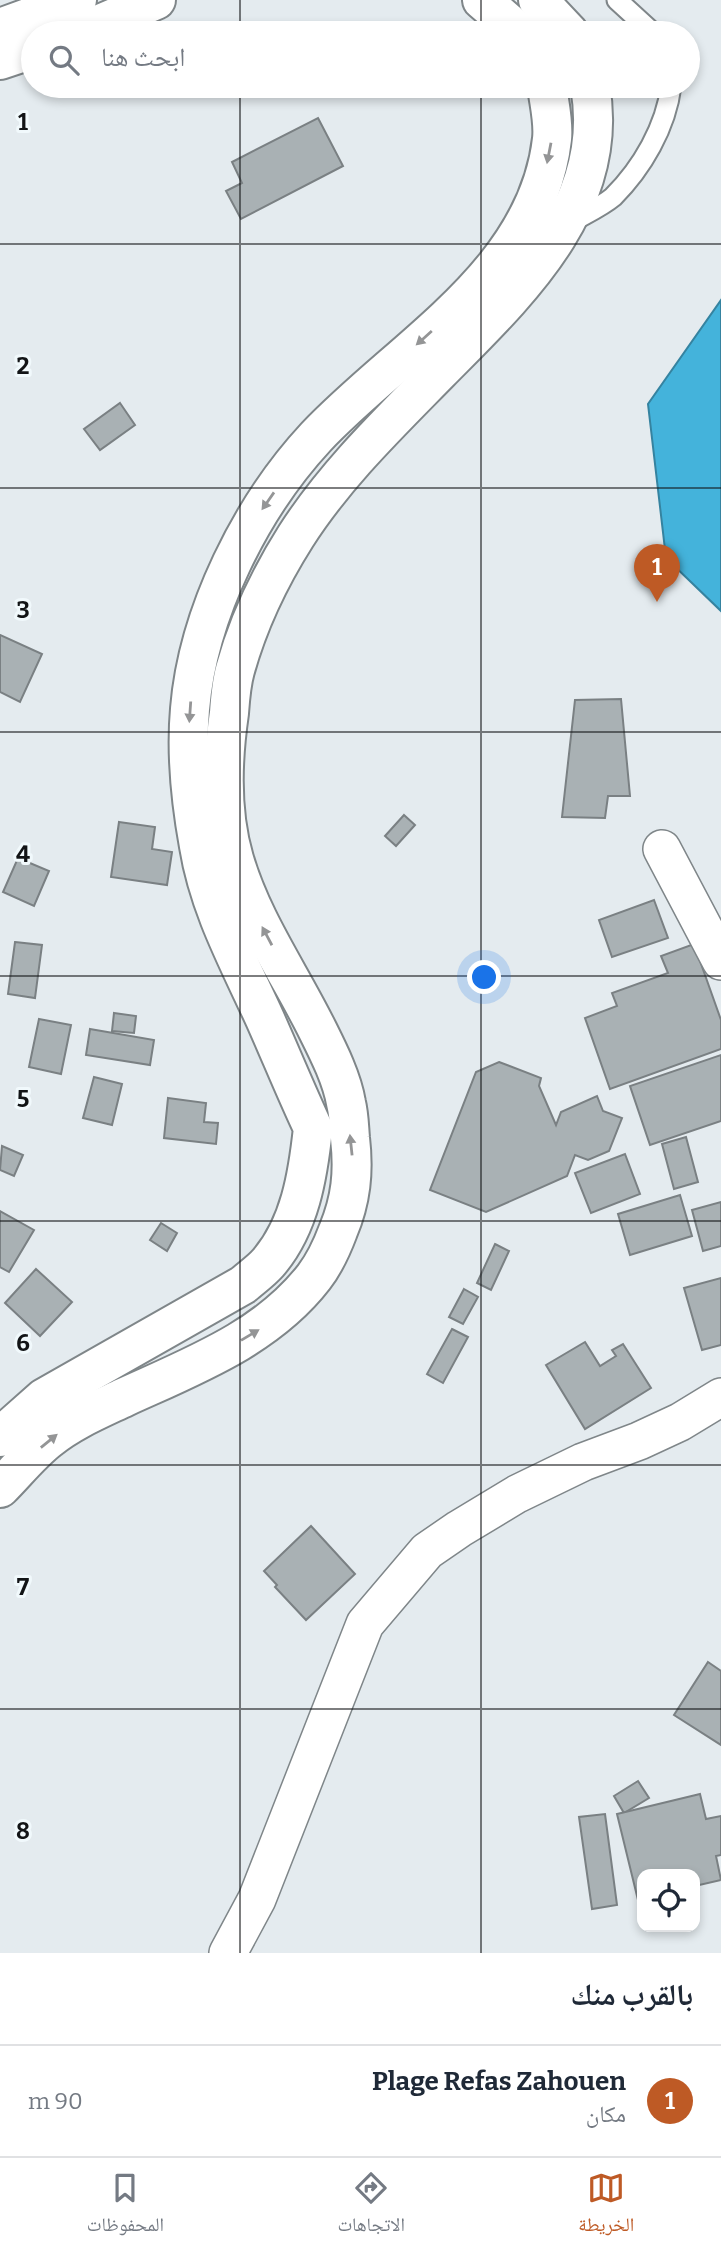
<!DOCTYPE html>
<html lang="ar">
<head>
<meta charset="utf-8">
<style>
	:root { --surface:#fff; --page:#f6f6f7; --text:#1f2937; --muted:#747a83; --line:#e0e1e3; --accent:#be5a25 }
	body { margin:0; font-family:Bitter,"Noto Naskh Arabic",serif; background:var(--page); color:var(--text); direction:rtl }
	.controls { position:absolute; right:21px; bottom:21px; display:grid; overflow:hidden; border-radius:14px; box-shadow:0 4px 10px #0003 }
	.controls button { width:63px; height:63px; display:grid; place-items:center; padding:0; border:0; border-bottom:2px solid var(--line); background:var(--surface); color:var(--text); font:35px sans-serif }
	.you { position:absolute; left:485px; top:978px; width:24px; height:24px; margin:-18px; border:5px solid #fff; border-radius:50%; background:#1a73e8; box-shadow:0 0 0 10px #1a73e833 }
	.badge { display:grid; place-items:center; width:46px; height:46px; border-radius:50%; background:var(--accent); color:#fff; font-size:23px; font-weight:700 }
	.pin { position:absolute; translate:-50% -58px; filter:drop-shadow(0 2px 4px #0008) }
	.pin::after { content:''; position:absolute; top:37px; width:24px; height:21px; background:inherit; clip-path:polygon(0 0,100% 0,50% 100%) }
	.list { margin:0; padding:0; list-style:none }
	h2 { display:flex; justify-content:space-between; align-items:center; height:91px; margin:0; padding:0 28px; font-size:30px }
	h2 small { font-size:23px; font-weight:400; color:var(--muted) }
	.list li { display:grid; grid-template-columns:46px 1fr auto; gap:21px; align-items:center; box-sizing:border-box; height:112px; padding:0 28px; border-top:2px solid var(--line) }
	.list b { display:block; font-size:26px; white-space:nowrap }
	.list p { margin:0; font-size:23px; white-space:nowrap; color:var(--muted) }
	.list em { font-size:23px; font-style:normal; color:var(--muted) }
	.icon { flex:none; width:38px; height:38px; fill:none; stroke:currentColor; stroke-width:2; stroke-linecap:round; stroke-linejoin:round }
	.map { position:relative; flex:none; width:721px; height:1953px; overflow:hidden; direction:ltr }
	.search { position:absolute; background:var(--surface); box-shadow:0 4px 10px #0003; left:21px; right:21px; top:21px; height:77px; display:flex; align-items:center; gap:18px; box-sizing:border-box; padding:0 24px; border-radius:38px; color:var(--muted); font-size:26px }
	.sheet { height:203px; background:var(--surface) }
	nav { display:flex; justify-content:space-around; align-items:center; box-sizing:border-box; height:98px; border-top:2px solid var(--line); background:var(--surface); font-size:19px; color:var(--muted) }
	nav a { display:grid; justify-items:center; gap:4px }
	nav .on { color:var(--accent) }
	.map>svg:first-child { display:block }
	.water { fill:#44b3db; stroke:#3583a0; stroke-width:2 }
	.building { fill:#a9b1b4; stroke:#7a8083; stroke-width:2 }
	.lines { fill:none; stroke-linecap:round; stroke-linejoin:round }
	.service-casing { stroke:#7f8689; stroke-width:23 }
	.minor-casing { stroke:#7f8689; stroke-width:40 }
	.secondary-casing { stroke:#7f8689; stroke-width:42 }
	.service { stroke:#fff; stroke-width:19 }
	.minor { stroke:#fff; stroke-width:37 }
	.secondary { stroke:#fff; stroke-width:38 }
	.oneway { fill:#949596 }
	.grid { fill:none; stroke:#121416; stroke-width:2; stroke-opacity:0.55 }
	.grid-label { font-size:23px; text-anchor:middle; font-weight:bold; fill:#121416; stroke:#f1f9fc; stroke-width:6; stroke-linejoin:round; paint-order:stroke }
</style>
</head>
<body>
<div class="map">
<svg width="721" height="1953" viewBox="0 0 721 1953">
	<rect width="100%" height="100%" fill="#e4ebef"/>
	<path class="water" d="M 721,300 L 721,611 L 666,558 L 648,404 Z"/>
	<g class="building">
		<path d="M 318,118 L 343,166 L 241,219 L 226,191 L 242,183 L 232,162 Z"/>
		<path d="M 120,403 L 135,425 L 100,450 L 84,429 Z"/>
		<path d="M 0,635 L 42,654 L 20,702 L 0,692 Z"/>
		<path d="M 621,699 L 630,796 L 608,796 L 605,818 L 562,817 L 575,700 Z"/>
		<path d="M 404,815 L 415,825 L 396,846 L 385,836 Z"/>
		<path d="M 119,822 L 155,827 L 152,849 L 172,852 L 167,885 L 111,877 Z"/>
		<path d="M 18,858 L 49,871 L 34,906 L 3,892 Z"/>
		<path d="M 654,900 L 668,938 L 612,957 L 599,920 Z"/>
		<path d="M 15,942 L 42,945 L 35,998 L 8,994 Z"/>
		<path d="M 694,944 L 721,1020 L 721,1049 L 610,1089 L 585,1018 L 617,1006 L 612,993 L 668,973 L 661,956 Z"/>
		<path d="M 114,1013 L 136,1016 L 134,1033 L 112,1031 Z"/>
		<path d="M 39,1019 L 71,1025 L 61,1074 L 29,1067 Z"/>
		<path d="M 90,1029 L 154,1040 L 150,1065 L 86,1055 Z"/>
		<path d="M 721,1055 L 721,1121 L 650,1145 L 630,1086 Z"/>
		<path d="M 499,1062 L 541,1078 L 539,1086 L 556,1125 L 561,1112 L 597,1096 L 603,1111 L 622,1118 L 609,1151 L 588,1160 L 575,1155 L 567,1176 L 486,1212 L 430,1190 L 476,1072 Z"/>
		<path d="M 94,1077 L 122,1084 L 112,1125 L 83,1118 Z"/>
		<path d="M 168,1098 L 206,1103 L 204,1122 L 218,1123 L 216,1144 L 164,1138 Z"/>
		<path d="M 686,1137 L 698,1182 L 674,1189 L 662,1144 Z"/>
		<path d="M 2,1146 L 23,1155 L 14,1176 L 0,1170 Z"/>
		<path d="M 625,1154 L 640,1194 L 591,1213 L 575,1173 Z"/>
		<path d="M 680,1195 L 692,1236 L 630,1255 L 618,1214 Z"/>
		<path d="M 721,1202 L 721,1246 L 703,1251 L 692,1210 Z"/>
		<path d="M 0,1211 L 34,1230 L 9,1272 L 0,1267 Z"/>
		<path d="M 161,1223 L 177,1233 L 167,1251 L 150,1240 Z"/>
		<path d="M 495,1244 L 509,1251 L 491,1290 L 477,1283 Z"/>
		<path d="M 36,1269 L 72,1302 L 40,1336 L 5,1303 Z"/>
		<path d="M 721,1278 L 721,1345 L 702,1350 L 684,1288 Z"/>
		<path d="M 464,1289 L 478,1297 L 463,1324 L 449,1317 Z"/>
		<path d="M 452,1329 L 468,1337 L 443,1383 L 427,1374 Z"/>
		<path d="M 585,1342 L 600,1366 L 616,1356 L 612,1350 L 623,1344 L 651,1388 L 585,1429 L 546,1365 Z"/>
		<path d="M 311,1526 L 355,1574 L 306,1620 L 275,1587 L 277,1585 L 264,1571 Z"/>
		<path d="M 708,1662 L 721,1671 L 721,1745 L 674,1715 Z"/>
		<path d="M 638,1781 L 649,1798 L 624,1813 L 614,1796 Z"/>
		<path d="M 700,1794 L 706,1819 L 721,1816 L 721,1855 L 716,1856 L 721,1880 L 695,1886 L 695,1874 L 642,1874 L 642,1899 L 638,1900 L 617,1814 Z"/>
		<path d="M 605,1814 L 617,1905 L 592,1909 L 579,1817 Z"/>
	</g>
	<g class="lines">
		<defs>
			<g id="service">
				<path d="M 617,0 L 653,33"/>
				<path d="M 570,223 C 583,215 601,207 613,197 C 642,168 666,127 671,86"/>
			</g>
			<g id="minor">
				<path d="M 662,849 L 721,961"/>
				<path d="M 228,1953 L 257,1899 L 365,1624 L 427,1551 L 459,1529 L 517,1494 L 583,1462 L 639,1441 L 680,1422 L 721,1397"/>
			</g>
			<g id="secondary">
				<path d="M 482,0 L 520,33"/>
				<path d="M 538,0 L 569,33"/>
				<path d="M 0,28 L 77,0"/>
				<path d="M 79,33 L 156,0"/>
				<path d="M 0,60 L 33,49"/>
				<path d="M 0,1437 L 44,1398 L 243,1285 C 251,1278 261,1271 268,1263 C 300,1226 308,1175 313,1128 C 296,1092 281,1055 265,1019 C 239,962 209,908 199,846 C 191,802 186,754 190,709 C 198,613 251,507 316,437 C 401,347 537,274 552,139 C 554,122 549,103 547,86"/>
				<path d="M 0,1488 C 16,1472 31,1453 49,1439 C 71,1421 100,1409 125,1397 C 193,1366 267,1338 314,1277 C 324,1264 332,1247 338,1231 C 351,1200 354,1172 350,1138 C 349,1127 349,1115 346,1103 C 342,1079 329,1053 318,1031 C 290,974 252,921 234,859 C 220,812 222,761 229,713 C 230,699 231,684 235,670 C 248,623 270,577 296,536 C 335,475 388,424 439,372 C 515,295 612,207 590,86"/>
			</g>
		</defs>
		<use href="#service" class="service-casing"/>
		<use href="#minor" class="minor-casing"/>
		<use href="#secondary" class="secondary-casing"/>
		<use href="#service" class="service"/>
		<use href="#minor" class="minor"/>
		<use href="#secondary" class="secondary"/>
	</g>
	<defs><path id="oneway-solid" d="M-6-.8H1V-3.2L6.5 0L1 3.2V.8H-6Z" transform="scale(1.75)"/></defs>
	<g class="oneway">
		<use href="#oneway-solid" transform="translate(549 153) rotate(101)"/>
		<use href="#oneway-solid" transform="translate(424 338) rotate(138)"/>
		<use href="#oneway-solid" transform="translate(268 501) rotate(125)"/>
		<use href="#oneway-solid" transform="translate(190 712) rotate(94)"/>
		<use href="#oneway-solid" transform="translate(267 936) rotate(-118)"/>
		<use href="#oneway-solid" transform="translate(351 1145) rotate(-96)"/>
		<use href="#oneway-solid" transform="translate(250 1335) rotate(-31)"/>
		<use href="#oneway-solid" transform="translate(49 1441) rotate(-39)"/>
	</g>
	<path class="grid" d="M 240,0 L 240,33M 481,0 L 481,33M 240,86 L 240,1953M 481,86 L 481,1953M 0,244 L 721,244M 0,488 L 721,488M 0,732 L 721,732M 0,976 L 721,976M 0,1221 L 721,1221M 0,1465 L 721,1465M 0,1709 L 721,1709"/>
	<g class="grid-label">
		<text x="23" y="130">1</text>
		<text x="23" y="374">2</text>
		<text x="23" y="618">3</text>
		<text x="23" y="862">4</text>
		<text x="23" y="1107">5</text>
		<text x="23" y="1351">6</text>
		<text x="23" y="1595">7</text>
		<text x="23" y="1839">8</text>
	</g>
</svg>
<div class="controls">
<button><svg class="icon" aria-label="locate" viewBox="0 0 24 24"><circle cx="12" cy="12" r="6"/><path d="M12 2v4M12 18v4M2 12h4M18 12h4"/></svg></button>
</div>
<div class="you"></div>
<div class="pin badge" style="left:657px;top:602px">1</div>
<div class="search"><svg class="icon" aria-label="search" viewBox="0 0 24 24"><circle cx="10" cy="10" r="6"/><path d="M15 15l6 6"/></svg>ابحث هنا</div>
</div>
<section class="sheet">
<h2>بالقرب منك<small></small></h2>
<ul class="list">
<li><span class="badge">1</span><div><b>Plage Refas Zahouen</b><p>مكان</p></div><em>90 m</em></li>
</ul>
</section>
<nav>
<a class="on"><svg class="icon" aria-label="map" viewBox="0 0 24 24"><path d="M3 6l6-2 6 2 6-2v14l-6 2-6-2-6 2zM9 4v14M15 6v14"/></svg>الخريطة</a>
<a><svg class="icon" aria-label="directions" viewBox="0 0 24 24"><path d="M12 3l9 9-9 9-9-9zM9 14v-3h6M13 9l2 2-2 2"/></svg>الاتجاهات</a>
<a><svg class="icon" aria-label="saved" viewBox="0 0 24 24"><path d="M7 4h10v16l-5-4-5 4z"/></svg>المحفوظات</a>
</nav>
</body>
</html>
